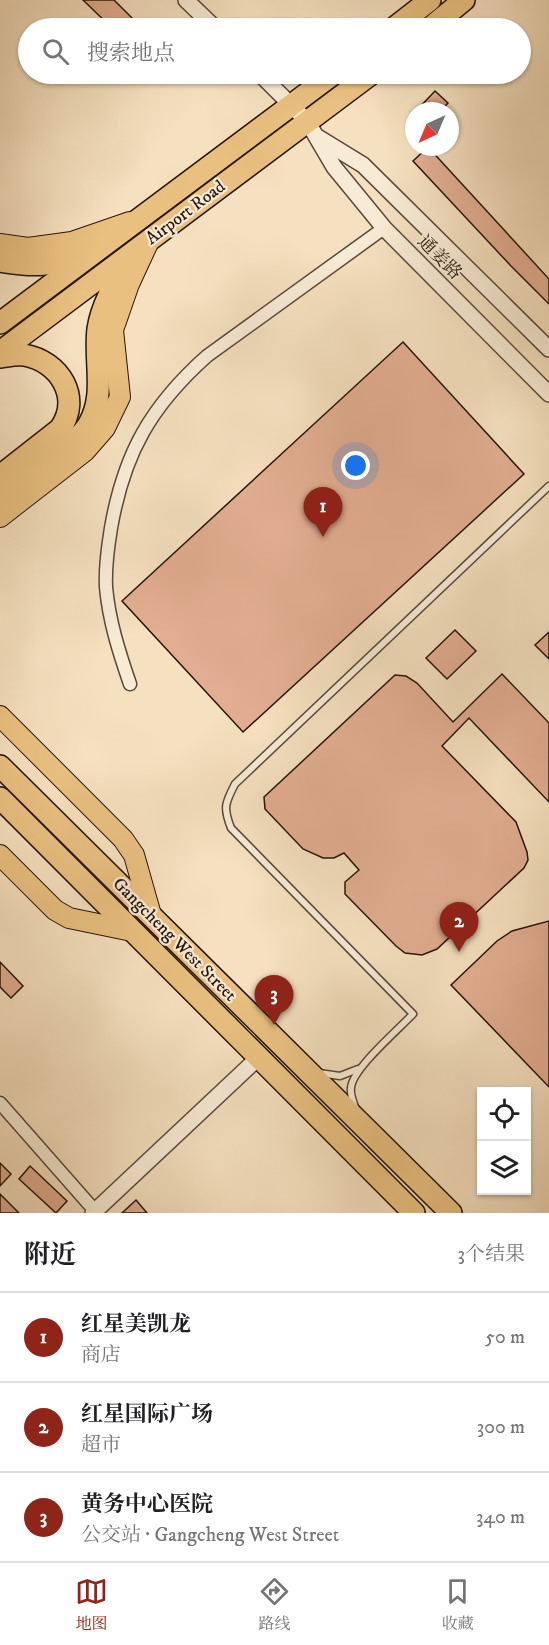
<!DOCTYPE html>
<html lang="zh">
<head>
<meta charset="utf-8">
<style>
	:root { --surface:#fff; --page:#f2f2f2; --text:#202124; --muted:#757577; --line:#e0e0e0; --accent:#8f2418 }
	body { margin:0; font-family:"IM FELL DW Pica","Noto Serif SC",serif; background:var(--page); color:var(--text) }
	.controls { position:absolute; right:18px; bottom:18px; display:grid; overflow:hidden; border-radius:0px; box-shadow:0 2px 4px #0004 }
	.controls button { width:54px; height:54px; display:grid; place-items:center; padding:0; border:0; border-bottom:2px solid var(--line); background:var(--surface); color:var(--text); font:30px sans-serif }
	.compass { position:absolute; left:405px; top:102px; width:54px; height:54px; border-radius:50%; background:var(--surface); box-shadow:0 2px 4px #0004; rotate:224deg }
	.you { position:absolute; left:356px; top:466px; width:21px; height:21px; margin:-15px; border:4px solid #fff; border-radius:50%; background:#1a73e8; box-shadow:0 0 0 9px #1a73e833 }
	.badge { display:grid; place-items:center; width:39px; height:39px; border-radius:50%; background:var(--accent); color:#fff; font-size:20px; font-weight:700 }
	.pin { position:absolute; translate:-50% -50px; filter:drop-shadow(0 2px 3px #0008) }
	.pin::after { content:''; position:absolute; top:32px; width:21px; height:18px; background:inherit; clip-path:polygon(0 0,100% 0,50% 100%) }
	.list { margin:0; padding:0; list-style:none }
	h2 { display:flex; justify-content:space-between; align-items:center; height:78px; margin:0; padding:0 24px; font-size:26px }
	h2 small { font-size:20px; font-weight:400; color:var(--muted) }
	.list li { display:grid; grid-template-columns:39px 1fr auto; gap:18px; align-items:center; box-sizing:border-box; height:90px; padding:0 24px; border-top:2px solid var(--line) }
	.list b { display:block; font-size:22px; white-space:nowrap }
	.list p { margin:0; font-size:20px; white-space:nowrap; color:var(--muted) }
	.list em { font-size:20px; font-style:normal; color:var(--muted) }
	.icon { flex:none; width:33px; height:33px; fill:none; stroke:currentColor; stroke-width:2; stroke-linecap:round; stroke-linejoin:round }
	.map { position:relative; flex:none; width:549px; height:1213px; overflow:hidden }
	.search { position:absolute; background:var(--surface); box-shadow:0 2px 4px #0004; left:18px; right:18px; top:18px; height:66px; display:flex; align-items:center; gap:15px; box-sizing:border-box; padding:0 21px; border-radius:33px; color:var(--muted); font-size:22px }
	.sheet { height:348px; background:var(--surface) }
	nav { display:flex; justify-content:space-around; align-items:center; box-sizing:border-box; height:84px; border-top:2px solid var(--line); background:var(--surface); font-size:16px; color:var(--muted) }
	nav a { display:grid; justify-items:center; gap:3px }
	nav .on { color:var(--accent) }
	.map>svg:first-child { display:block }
	.building { fill:#e2ad91; stroke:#25150d; stroke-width:1.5 }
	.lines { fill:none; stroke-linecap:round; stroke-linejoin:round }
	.service-casing { stroke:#59483a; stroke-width:9 }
	.minor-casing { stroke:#59483a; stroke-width:15 }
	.tertiary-casing { stroke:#59483a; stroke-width:18 }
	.primary-casing { stroke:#25150d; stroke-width:22 }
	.trunk-casing { stroke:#25150d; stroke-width:24 }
	.service { stroke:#f8ebd5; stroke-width:6 }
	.minor { stroke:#f8ebd5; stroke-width:12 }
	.tertiary { stroke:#f8ebd5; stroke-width:15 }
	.primary { stroke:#eac080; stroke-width:20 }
	.trunk { stroke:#eac080; stroke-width:21 }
	.labels { text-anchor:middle; stroke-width:4.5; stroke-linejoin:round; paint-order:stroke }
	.street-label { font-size:18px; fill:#25150d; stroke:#f8ebd5 }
</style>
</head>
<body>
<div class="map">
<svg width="549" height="1213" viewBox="0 0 549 1213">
	<rect width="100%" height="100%" fill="#f5e0bf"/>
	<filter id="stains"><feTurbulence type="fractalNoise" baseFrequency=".00333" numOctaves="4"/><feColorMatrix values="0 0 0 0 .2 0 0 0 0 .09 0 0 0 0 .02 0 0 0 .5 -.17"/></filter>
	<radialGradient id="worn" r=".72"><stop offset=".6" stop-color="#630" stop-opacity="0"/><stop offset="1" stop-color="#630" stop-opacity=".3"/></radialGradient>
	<g class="building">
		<path d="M 83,0 L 114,0 L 142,28 L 112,28 Z"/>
		<path d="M 435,91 L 448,103 L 440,111 L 416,111 Z"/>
		<path d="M 428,147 L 549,279 L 549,304 L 511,266 L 413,161 Z"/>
		<path d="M 403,342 L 524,474 L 243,732 L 122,601 Z"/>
		<path d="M 455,630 L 476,651 L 447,679 L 426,658 Z"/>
		<path d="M 549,632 L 549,659 L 535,645 Z"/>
		<path d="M 502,674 L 549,723 L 549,802 L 469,718 L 442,746 L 516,822 L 527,852 L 528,860 L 524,868 L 437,949 L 422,955 L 405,953 L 396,946 L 345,894 L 345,882 L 359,870 L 344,853 L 334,858 L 323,858 L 303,849 L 265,809 L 264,797 L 395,675 L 406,676 L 417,683 L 453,722 Z"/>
		<path d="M 549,921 L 549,1087 L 451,985 L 497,941 L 512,931 Z"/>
		<path d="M 0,962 L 23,986 L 11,998 L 0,987 Z"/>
		<path d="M 0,1163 L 11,1174 L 0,1186 Z"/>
		<path d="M 30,1166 L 67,1201 L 56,1213 L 19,1179 Z"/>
		<path d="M 0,1194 L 19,1213 L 0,1213 Z"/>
		<path d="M 136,1200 L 147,1213 L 122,1213 Z"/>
	</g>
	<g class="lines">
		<defs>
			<g id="service">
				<path d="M 319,1073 L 340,1076 L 358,1069"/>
				<path d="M 355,1107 C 353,1101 350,1094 351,1088 C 352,1069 399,1029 413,1014 L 231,828 C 223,808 225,803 235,784 L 549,486"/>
			</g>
			<g id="minor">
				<path d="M 130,684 C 119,652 109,621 106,587 C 105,567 108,546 111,528 C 124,453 151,406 207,356 L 384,228"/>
				<path d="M 0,1103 L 95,1211"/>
			</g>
			<g id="tertiary">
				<path d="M 186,0 L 215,28"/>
				<path d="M 260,74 L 307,121 L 334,167 L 384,228 L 549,394"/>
				<path d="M 319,138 L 363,165 L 549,349"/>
				<path d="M 93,1213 L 258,1058"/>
			</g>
			<g id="primary">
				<path d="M 0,244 L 28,248 L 72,242 L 130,222"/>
				<path d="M 0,517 L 85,451 L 105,428 L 120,397 L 113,330 L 129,284 L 148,243"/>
				<path d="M 0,716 L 123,839 L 134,855 L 151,915"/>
				<path d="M 0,855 L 55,910 L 69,918 L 132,931"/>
			</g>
			<g id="trunk">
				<path d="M 394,28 L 430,0"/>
				<path d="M 430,28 L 464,0"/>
				<path d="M 0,261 C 35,267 52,267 84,251"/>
				<path d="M 0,323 L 333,74"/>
				<path d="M 0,352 L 371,74"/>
				<path d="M 0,357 C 8,356 16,354 24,355 C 60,361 82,398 60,429 L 0,476"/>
				<path d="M 0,497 C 22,481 77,445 89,424 C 106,394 94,362 98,329 C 102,303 117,280 130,258"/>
				<path d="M 0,766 L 451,1213"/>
				<path d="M 0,798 L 414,1213"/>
			</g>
		</defs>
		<use href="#service" class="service-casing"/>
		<use href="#minor" class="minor-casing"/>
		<use href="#tertiary" class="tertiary-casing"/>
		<use href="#primary" class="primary-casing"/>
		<use href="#trunk" class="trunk-casing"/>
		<use href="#service" class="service"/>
		<use href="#minor" class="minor"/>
		<use href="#tertiary" class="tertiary"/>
		<use href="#primary" class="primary"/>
		<use href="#trunk" class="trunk"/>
	</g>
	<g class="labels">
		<g class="street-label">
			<text transform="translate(185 212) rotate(-37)" y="6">Airport Road</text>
			<text transform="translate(440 257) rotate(45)" y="6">通姜路</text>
			<text transform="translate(175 939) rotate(45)" y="6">Gangcheng West Street</text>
		</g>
	</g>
	<rect width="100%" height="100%" filter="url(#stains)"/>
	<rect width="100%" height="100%" fill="url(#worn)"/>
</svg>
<div class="controls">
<button><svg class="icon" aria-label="locate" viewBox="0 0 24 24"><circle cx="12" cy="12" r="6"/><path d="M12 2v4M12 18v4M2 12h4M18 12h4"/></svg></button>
<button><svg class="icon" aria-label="layers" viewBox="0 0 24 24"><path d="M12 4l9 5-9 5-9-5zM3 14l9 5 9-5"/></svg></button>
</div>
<svg class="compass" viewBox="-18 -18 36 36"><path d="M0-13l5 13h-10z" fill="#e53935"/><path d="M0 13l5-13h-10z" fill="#757577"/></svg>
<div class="you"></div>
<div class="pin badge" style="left:323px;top:537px">1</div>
<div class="pin badge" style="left:459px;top:952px">2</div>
<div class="pin badge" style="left:274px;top:1025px">3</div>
<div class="search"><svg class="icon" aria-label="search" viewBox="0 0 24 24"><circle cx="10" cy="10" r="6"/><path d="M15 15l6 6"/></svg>搜索地点</div>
</div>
<section class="sheet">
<h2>附近<small>3个结果</small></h2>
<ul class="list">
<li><span class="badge">1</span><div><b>红星美凯龙</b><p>商店</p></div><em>50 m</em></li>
<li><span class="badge">2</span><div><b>红星国际广场</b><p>超市</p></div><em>300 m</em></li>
<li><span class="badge">3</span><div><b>黄务中心医院</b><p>公交站 · Gangcheng West Street</p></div><em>340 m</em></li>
</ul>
</section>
<nav>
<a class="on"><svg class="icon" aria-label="map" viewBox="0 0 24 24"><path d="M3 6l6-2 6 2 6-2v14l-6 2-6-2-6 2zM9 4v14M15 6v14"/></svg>地图</a>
<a><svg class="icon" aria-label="directions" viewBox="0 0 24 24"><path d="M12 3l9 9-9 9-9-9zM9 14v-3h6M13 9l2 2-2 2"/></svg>路线</a>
<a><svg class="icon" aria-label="saved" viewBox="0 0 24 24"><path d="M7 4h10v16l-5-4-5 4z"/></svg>收藏</a>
</nav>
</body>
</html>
